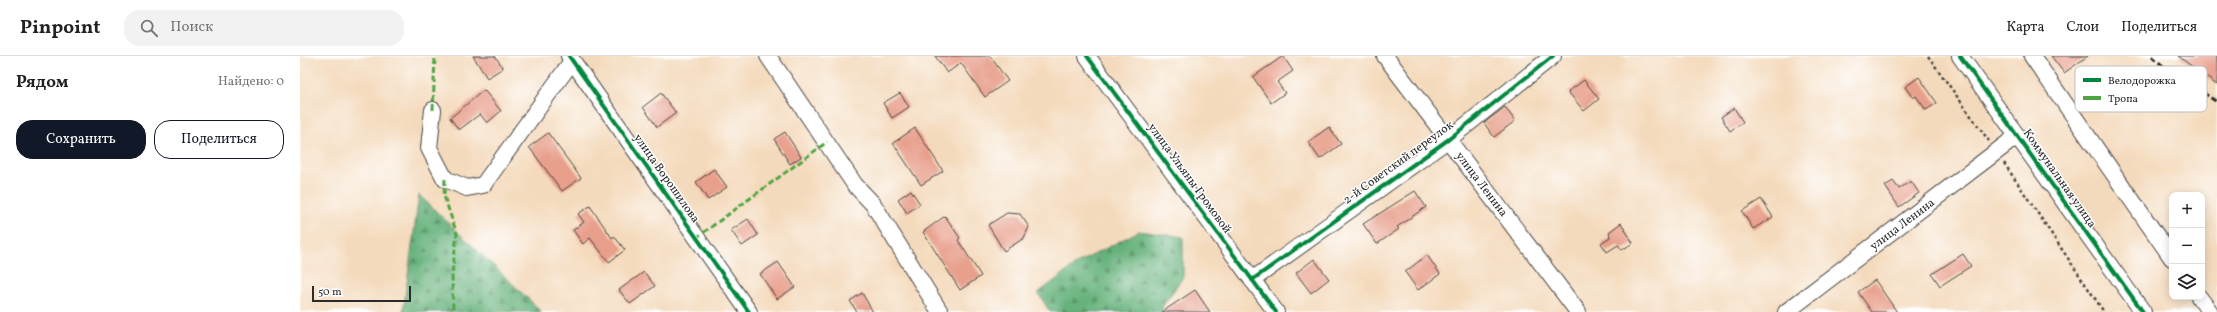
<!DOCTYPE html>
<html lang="ru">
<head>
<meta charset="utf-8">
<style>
	:root { --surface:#fff; --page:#f2f2f2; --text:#222; --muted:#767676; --line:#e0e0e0; --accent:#111827 }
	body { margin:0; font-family:Vollkorn,serif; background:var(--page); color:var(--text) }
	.controls { position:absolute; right:12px; bottom:12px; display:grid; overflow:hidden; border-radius:8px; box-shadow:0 2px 10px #0003 }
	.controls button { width:36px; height:36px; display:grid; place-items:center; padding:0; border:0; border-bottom:1px solid var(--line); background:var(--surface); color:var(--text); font:20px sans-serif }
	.scale { position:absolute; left:12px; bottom:10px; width:99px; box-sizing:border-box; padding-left:4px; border:2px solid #2b2b2b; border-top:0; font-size:11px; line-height:14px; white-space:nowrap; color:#2b2b2b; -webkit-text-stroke:3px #fff; paint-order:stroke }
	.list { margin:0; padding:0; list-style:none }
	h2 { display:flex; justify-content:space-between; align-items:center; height:52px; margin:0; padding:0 16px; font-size:17px }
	h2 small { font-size:13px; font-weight:400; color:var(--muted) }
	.actions { display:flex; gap:8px; padding:12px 16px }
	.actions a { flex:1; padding:9px 0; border:1px solid var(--accent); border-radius:16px; text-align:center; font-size:14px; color:var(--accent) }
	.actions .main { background:var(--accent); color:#fff }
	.icon { flex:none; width:22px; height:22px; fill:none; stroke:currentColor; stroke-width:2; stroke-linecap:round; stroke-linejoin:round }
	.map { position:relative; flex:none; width:1917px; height:256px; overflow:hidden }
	header { display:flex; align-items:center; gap:24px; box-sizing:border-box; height:56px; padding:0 20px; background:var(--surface); border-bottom:1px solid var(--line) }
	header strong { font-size:19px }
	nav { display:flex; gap:22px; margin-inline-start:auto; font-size:14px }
	.search { width:280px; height:36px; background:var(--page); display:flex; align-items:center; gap:10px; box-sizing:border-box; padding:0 14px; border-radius:16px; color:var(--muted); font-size:15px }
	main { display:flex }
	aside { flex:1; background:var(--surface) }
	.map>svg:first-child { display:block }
	.forest { fill:url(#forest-firs); stroke:#486e53 }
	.building { fill:#e89f8b }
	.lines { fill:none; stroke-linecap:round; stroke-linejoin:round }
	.minor-casing { stroke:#494541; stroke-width:18 }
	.path { stroke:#494541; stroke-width:2.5; stroke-dasharray:3 3; stroke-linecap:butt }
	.minor { stroke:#fff; stroke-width:16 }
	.rail { stroke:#2b2b2b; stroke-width:3; stroke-dasharray:6 3; stroke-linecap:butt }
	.quiet { stroke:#51a443; stroke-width:3; stroke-dasharray:6 3; stroke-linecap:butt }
	.cycleway-casing { stroke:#fff; stroke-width:6 }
	.cycleway { stroke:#00873e; stroke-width:4 }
	.labels { text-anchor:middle; stroke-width:3; stroke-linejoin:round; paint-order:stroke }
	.street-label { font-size:12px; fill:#2b2b2b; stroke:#fff }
	.key { fill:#fff; stroke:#bfbfbf; stroke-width:1 }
	.key-label { font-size:11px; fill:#2b2b2b }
</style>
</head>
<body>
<header>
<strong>Pinpoint</strong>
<div class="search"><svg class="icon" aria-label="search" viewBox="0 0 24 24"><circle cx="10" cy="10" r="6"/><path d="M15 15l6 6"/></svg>Поиск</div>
<nav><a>Карта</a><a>Слои</a><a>Поделиться</a></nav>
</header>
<main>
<aside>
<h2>Рядом<small>Найдено: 0</small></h2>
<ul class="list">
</ul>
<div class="actions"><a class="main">Сохранить</a><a>Поделиться</a></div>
</aside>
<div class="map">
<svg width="1917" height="256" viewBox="0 0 1917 256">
	<defs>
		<pattern id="forest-firs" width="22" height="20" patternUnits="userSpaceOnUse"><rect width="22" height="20" fill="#66b27b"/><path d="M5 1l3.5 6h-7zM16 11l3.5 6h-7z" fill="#549165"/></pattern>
	</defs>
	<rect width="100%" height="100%" fill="#fff"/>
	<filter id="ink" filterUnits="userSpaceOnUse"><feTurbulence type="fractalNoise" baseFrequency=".025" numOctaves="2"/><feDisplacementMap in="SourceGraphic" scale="8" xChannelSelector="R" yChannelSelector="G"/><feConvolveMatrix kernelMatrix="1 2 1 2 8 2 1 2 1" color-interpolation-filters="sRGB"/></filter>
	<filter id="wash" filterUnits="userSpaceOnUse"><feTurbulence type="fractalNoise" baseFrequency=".012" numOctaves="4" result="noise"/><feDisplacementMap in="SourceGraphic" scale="16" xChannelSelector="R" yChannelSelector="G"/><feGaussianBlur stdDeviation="0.9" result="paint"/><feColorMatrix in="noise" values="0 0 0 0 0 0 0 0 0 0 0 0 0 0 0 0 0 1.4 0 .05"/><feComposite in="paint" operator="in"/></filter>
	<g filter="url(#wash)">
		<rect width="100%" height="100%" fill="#f4dabc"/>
		<g class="forest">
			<path d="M 119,139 L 242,256 L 103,256 Z"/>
			<path d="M 839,175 L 883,181 L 883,221 L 862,251 L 864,256 L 750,256 L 738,237 L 778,207 Z"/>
		</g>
		<g id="blocks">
			<g class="building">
				<path d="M 173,0 L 195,0 L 203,12 L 187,22 Z"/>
				<path d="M 635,0 L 690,0 L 708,25 L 685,41 L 661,7 L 647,17 Z"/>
				<path d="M 983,0 L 993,15 L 977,26 L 985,37 L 971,47 L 953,21 Z"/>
				<path d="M 1751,0 L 1788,0 L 1764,17 Z"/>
				<path d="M 1878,0 L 1917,0 L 1917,29 Z"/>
				<path d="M 1619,21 L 1637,47 L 1626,54 L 1616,40 L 1613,42 L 1605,31 Z"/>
				<path d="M 1284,24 L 1299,43 L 1284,55 L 1268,36 Z"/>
				<path d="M 184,34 L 201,55 L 187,67 L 180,58 L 159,74 L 150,62 Z"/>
				<path d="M 361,37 L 376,57 L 357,71 L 343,51 Z"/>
				<path d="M 600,37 L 609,51 L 592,62 L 583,47 Z"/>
				<path d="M 1205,51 L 1215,65 L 1194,81 L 1184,67 Z"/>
				<path d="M 1434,52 L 1443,66 L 1430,75 L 1421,61 Z"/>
				<path d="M 1029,71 L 1041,88 L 1020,103 L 1008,86 Z"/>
				<path d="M 615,72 L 643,115 L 621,129 L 593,87 Z"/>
				<path d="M 485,76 L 501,101 L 490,108 L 474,83 Z"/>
				<path d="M 248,77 L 281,122 L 262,135 L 229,91 Z"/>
				<path d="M 414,113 L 427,131 L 408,144 L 396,126 Z"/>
				<path d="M 1593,125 L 1599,133 L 1611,125 L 1619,137 L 1599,151 L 1585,130 Z"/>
				<path d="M 611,134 L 620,148 L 607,157 L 598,143 Z"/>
				<path d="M 1115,135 L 1126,151 L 1097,171 L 1099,173 L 1077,188 L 1063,168 Z"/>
				<path d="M 1461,143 L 1473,161 L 1453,173 L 1442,155 Z"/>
				<path d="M 290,150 L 312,182 L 314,180 L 325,194 L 309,206 L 290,182 L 283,188 L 273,174 L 284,166 L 278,158 Z"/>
				<path d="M 707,157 L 720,158 L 729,171 L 724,182 L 704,195 L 688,169 Z"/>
				<path d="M 645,160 L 660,182 L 658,184 L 681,220 L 660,234 L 623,176 Z"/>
				<path d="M 448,163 L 458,179 L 442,190 L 431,174 Z"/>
				<path d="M 1321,167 L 1333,187 L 1322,194 L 1318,189 L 1307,196 L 1301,187 L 1310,181 L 1309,176 Z"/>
				<path d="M 1663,198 L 1671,210 L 1640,230 L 1632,218 Z"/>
				<path d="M 1127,199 L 1140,218 L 1118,234 L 1105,216 Z"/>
				<path d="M 1014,203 L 1029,223 L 1011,237 L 996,217 Z"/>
				<path d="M 478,206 L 495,231 L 477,243 L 460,218 Z"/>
				<path d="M 344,216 L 355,230 L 330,248 L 319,234 Z"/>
				<path d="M 1575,224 L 1597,256 L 1572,256 L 1558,236 Z"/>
				<path d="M 895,234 L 910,256 L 862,256 Z"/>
				<path d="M 562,237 L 573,256 L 557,256 L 550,245 Z"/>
			</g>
		</g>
	</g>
	<g filter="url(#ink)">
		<use href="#blocks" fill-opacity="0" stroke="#494541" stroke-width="1"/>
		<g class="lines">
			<defs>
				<g id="minor">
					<path d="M 269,0 L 449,256"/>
					<path d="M 468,0 L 555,129 L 573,148 L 640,256"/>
					<path d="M 787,0 L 976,256"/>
					<path d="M 1085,0 L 1278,256"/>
					<path d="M 1660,0 L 1843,256"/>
					<path d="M 1732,0 L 1872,202"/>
					<path d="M 133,54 L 129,92 L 145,123 L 167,132 L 183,129 L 272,5"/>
					<path d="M 952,224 L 1149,83 L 1253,0"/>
					<path d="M 1899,241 L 1910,256"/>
					<path d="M 1486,256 L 1717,80"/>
				</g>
			</defs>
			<use href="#minor" class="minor-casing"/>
			<g class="path">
				<path d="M 1628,0 L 1689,85"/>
				<path d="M 1704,107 L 1804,256"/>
			</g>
			<use href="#minor" class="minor"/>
			<path class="rail" d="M 1852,0 L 1862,9 L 1917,46"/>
			<g class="quiet">
				<path d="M 133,54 L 135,0"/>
				<path d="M 145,123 L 144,140 L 157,178 L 152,218 L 153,256"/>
				<path d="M 396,182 L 527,86"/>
			</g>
			<defs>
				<g id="cycleway">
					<path d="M 269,0 L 449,256"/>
					<path d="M 787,0 L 976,256"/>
					<path d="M 1660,0 L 1843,256"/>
					<path d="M 952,224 L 1149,83 L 1253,0"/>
				</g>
			</defs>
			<use href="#cycleway" class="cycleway-casing"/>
			<use href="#cycleway" class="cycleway"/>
		</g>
	</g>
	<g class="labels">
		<g class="street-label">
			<text transform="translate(1098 106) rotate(-36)" y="4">2-й Советский переулок</text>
			<text transform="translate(367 122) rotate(55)" y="4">улица Ворошилова</text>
			<text transform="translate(890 122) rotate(54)" y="4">улица Ульяны Громовой</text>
			<text transform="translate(1760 122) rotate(55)" y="4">Коммунальная улица</text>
			<text transform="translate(1182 128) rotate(53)" y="4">улица Ленина</text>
			<text transform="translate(1602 168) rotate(-37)" y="4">улица Ленина</text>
		</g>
	</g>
	<rect x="1775" y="10" width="132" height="46" rx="6" class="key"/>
	<rect x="1783" y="22" width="18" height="4" fill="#00873e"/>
	<rect x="1783" y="40" width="18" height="4" fill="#51a443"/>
	<g class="key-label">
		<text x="1808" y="28">Велодорожка</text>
		<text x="1808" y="46">Тропа</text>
	</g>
</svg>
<div class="controls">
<button>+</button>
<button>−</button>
<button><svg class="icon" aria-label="layers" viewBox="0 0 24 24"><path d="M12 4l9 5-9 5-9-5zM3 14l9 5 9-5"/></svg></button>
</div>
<div class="scale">50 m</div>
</div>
</main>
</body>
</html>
